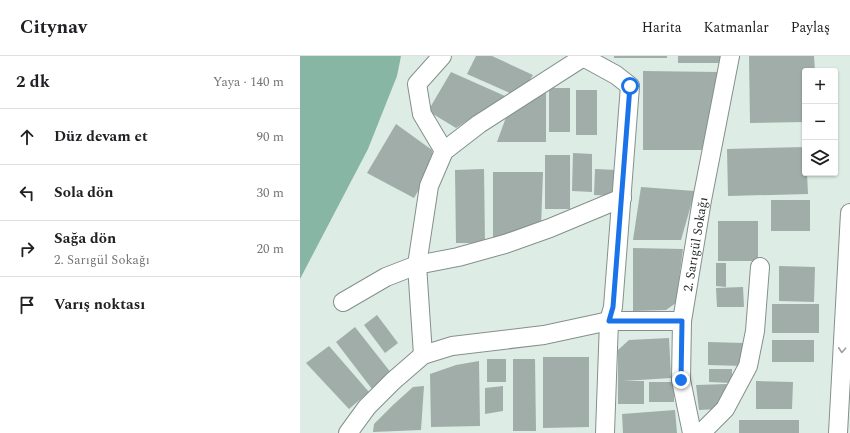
<!DOCTYPE html>
<html lang="tr">
<head>
<meta charset="utf-8">
<style>
	:root { --surface:#fff; --page:#f2f2f2; --text:#202124; --muted:#757577; --line:#e0e0e0 }
	body { margin:0; font-family:Spectral,serif; background:var(--page); color:var(--text) }
	.controls { position:absolute; right:12px; top:12px; display:grid; overflow:hidden; border-radius:4px; box-shadow:0 1px 3px #0004 }
	.controls button { width:36px; height:36px; display:grid; place-items:center; padding:0; border:0; border-bottom:1px solid var(--line); background:var(--surface); color:var(--text); font:20px sans-serif }
	.stop { position:absolute; width:12px; height:12px; margin:-9px; border:3px solid #1a73e8; border-radius:50%; background:#fff }
	.stop.end { background:#1a73e8; border-color:#fff; box-shadow:0 1px 4px #0008 }
	.list { margin:0; padding:0; list-style:none }
	h2 { display:flex; justify-content:space-between; align-items:center; height:52px; margin:0; padding:0 16px; font-size:17px }
	h2 small { font-size:13px; font-weight:400; color:var(--muted) }
	.list li { display:grid; grid-template-columns:26px 1fr auto; gap:12px; align-items:center; box-sizing:border-box; height:56px; padding:0 16px; border-top:1px solid var(--line) }
	.list b { display:block; font-size:15px; white-space:nowrap }
	.list p { margin:0; font-size:13px; white-space:nowrap; color:var(--muted) }
	.list em { font-size:13px; font-style:normal; color:var(--muted) }
	.icon { flex:none; width:22px; height:22px; fill:none; stroke:currentColor; stroke-width:2; stroke-linecap:round; stroke-linejoin:round }
	.map { position:relative; flex:none; width:550px; height:377px; overflow:hidden }
	header { display:flex; align-items:center; gap:24px; box-sizing:border-box; height:56px; padding:0 20px; background:var(--surface); border-bottom:1px solid var(--line) }
	header strong { font-size:19px }
	nav { display:flex; gap:22px; margin-inline-start:auto; font-size:14px }
	main { display:flex }
	aside { flex:1; background:var(--surface) }
	.map>svg:first-child { display:block }
	.forest { fill:#88b6a5 }
	.building { fill:#a0ada8 }
	.lines { fill:none; stroke-linecap:round; stroke-linejoin:round }
	.minor-casing { stroke:#84908b; stroke-width:20 }
	.minor { stroke:#fff; stroke-width:18 }
	.oneway { stroke:#9ea09f }
	.route { stroke:#1a73e8; stroke-width:5 }
	.labels { text-anchor:middle; stroke-width:3; stroke-linejoin:round; paint-order:stroke }
	.street-label { font-size:13px; fill:#272c2a; stroke:#deece6 }
</style>
</head>
<body>
<header>
<strong>Citynav</strong>
<nav><a>Harita</a><a>Katmanlar</a><a>Paylaş</a></nav>
</header>
<main>
<aside>
<h2>2 dk<small>Yaya · 140 m</small></h2>
<ul class="list">
<li><svg class="icon" aria-label="ahead" viewBox="0 0 24 24"><path d="M12 20V5M6 11l6-6 6 6"/></svg><div><b>Düz devam et</b></div><em>90 m</em></li>
<li><svg class="icon" aria-label="left" viewBox="0 0 24 24"><path d="M17 20v-9H6M10 6l-5 5 5 5"/></svg><div><b>Sola dön</b></div><em>30 m</em></li>
<li><svg class="icon" aria-label="right" viewBox="0 0 24 24"><path d="M7 20v-9h11M14 6l5 5-5 5"/></svg><div><b>Sağa dön</b><p>2. Sarıgül Sokağı</p></div><em>20 m</em></li>
<li><svg class="icon" aria-label="arrive" viewBox="0 0 24 24"><path d="M6 21V4h12l-3 4 3 4H6"/></svg><div><b>Varış noktası</b></div></li>
</ul>
</aside>
<div class="map">
<svg width="550" height="377" viewBox="0 0 550 377">
	<rect width="100%" height="100%" fill="#deece6"/>
	<path class="forest" d="M 0,0 L 101,0 L 97,20 L 68,93 L 0,223 Z"/>
	<g class="building">
		<path d="M 176,0 L 192,0 L 233,19 L 219,41 L 167,18 Z"/>
		<rect x="314" y="0" width="53" height="2"/>
		<rect x="378" y="0" width="42" height="7"/>
		<path d="M 449,0 L 514,0 L 515,15 L 505,15 L 505,66 L 450,67 Z"/>
		<path d="M 343,15 L 418,16 L 409,94 L 343,94 Z"/>
		<path d="M 151,16 L 205,40 L 156,72 L 128,55 Z"/>
		<rect x="249" y="32" width="21" height="44"/>
		<rect x="276" y="34" width="21" height="45"/>
		<path d="M 246,36 L 246,86 L 197,86 L 209,53 Z"/>
		<path d="M 96,68 L 132,94 L 134,108 L 114,142 L 67,117 Z"/>
		<path d="M 505,91 L 505,117 L 507,117 L 508,138 L 428,140 L 427,93 Z"/>
		<path d="M 273,97 L 292,98 L 292,136 L 272,135 Z"/>
		<rect x="245" y="99" width="25" height="54"/>
		<path d="M 184,113 L 185,187 L 156,187 L 155,114 Z"/>
		<path d="M 295,113 L 317,114 L 316,140 L 294,139 Z"/>
		<path d="M 193,116 L 243,116 L 241,170 L 193,183 Z"/>
		<path d="M 341,131 L 395,135 L 381,184 L 333,184 Z"/>
		<rect x="471" y="144" width="39" height="31"/>
		<rect x="418" y="165" width="40" height="40"/>
		<path d="M 333,192 L 383,193 L 376,247 L 366,254 L 333,255 Z"/>
		<path d="M 416,207 L 426,207 L 426,231 L 416,230 Z"/>
		<path d="M 479,210 L 515,211 L 514,246 L 479,245 Z"/>
		<path d="M 443,231 L 444,251 L 417,251 L 416,232 Z"/>
		<rect x="472" y="248" width="47" height="29"/>
		<path d="M 77,259 L 98,287 L 85,297 L 64,269 Z"/>
		<path d="M 55,271 L 92,318 L 72,333 L 36,286 Z"/>
		<path d="M 369,282 L 371,322 L 323,325 L 344,325 L 344,348 L 318,348 L 318,294 L 329,284 Z"/>
		<rect x="472" y="284" width="42" height="22"/>
		<path d="M 408,286 L 444,287 L 443,310 L 408,309 Z"/>
		<path d="M 29,290 L 69,336 L 49,353 L 6,307 Z"/>
		<path d="M 243,301 L 289,301 L 289,371 L 243,372 Z"/>
		<rect x="187" y="303" width="19" height="23"/>
		<path d="M 213,303 L 235,303 L 236,375 L 213,375 Z"/>
		<path d="M 179,305 L 180,370 L 131,371 L 130,318 L 156,309 Z"/>
		<path d="M 409,313 L 432,313 L 432,327 L 409,326 Z"/>
		<path d="M 456,325 L 493,326 L 492,353 L 456,353 Z"/>
		<rect x="349" y="326" width="25" height="20"/>
		<path d="M 427,328 L 418,353 L 399,354 L 396,329 Z"/>
		<path d="M 124,330 L 121,374 L 73,376 L 74,368 L 93,349 L 113,331 Z"/>
		<path d="M 203,330 L 203,355 L 185,358 L 185,332 Z"/>
		<path d="M 375,354 L 377,377 L 323,377 L 322,358 Z"/>
		<rect x="439" y="364" width="60" height="13"/>
	</g>
	<g class="lines">
		<defs>
			<g id="minor">
				<path d="M 142,0 L 117,28 L 122,58 L 144,95"/>
				<path d="M 285,2 L 316,19 L 330,30 L 313,251 L 309,265 L 305,377"/>
				<path d="M 43,246 L 86,221 L 117,209 L 158,201 L 205,188 L 250,172 L 322,142"/>
				<path d="M 123,299 L 117,209 L 129,130 L 144,95 L 179,68 L 285,0"/>
				<path d="M 48,377 L 67,351 L 93,325 L 123,299 L 152,290 L 244,279 L 309,265 L 382,265"/>
				<path id="s1" d="M 392,377 L 381,324 L 382,265 L 402,144 L 430,0"/>
				<path d="M 401,377 L 425,353 L 448,310 L 455,275 L 460,211"/>
				<path d="M 538,377 L 550,157"/>
			</g>
		</defs>
		<use href="#minor" class="minor-casing"/>
		<use href="#minor" class="minor"/>
	</g>
	<defs><path id="oneway-chevron" d="M-2-3.5L2.5 0L-2 3.5" fill="none" stroke-width="1.6" stroke-linecap="round" stroke-linejoin="round"/></defs>
	<use class="oneway" href="#oneway-chevron" transform="translate(542 294) rotate(93)"/>
	<g class="lines">
		<path class="route" d="M 330,30 L 313,251 L 309,265 L 382,265 L 381,324"/>
	</g>
	<g class="labels">
		<g class="street-label">
			<text dy="5" stroke="none"><textPath href="#s1" startOffset="191">2. Sarıgül Sokağı</textPath></text>
		</g>
	</g>
</svg>
<div class="controls">
<button>+</button>
<button>−</button>
<button><svg class="icon" aria-label="layers" viewBox="0 0 24 24"><path d="M12 4l9 5-9 5-9-5zM3 14l9 5 9-5"/></svg></button>
</div>
<div class="stop" style="left:330px;top:30px"></div>
<div class="stop end" style="left:381px;top:324px"></div>
</div>
</main>
</body>
</html>
